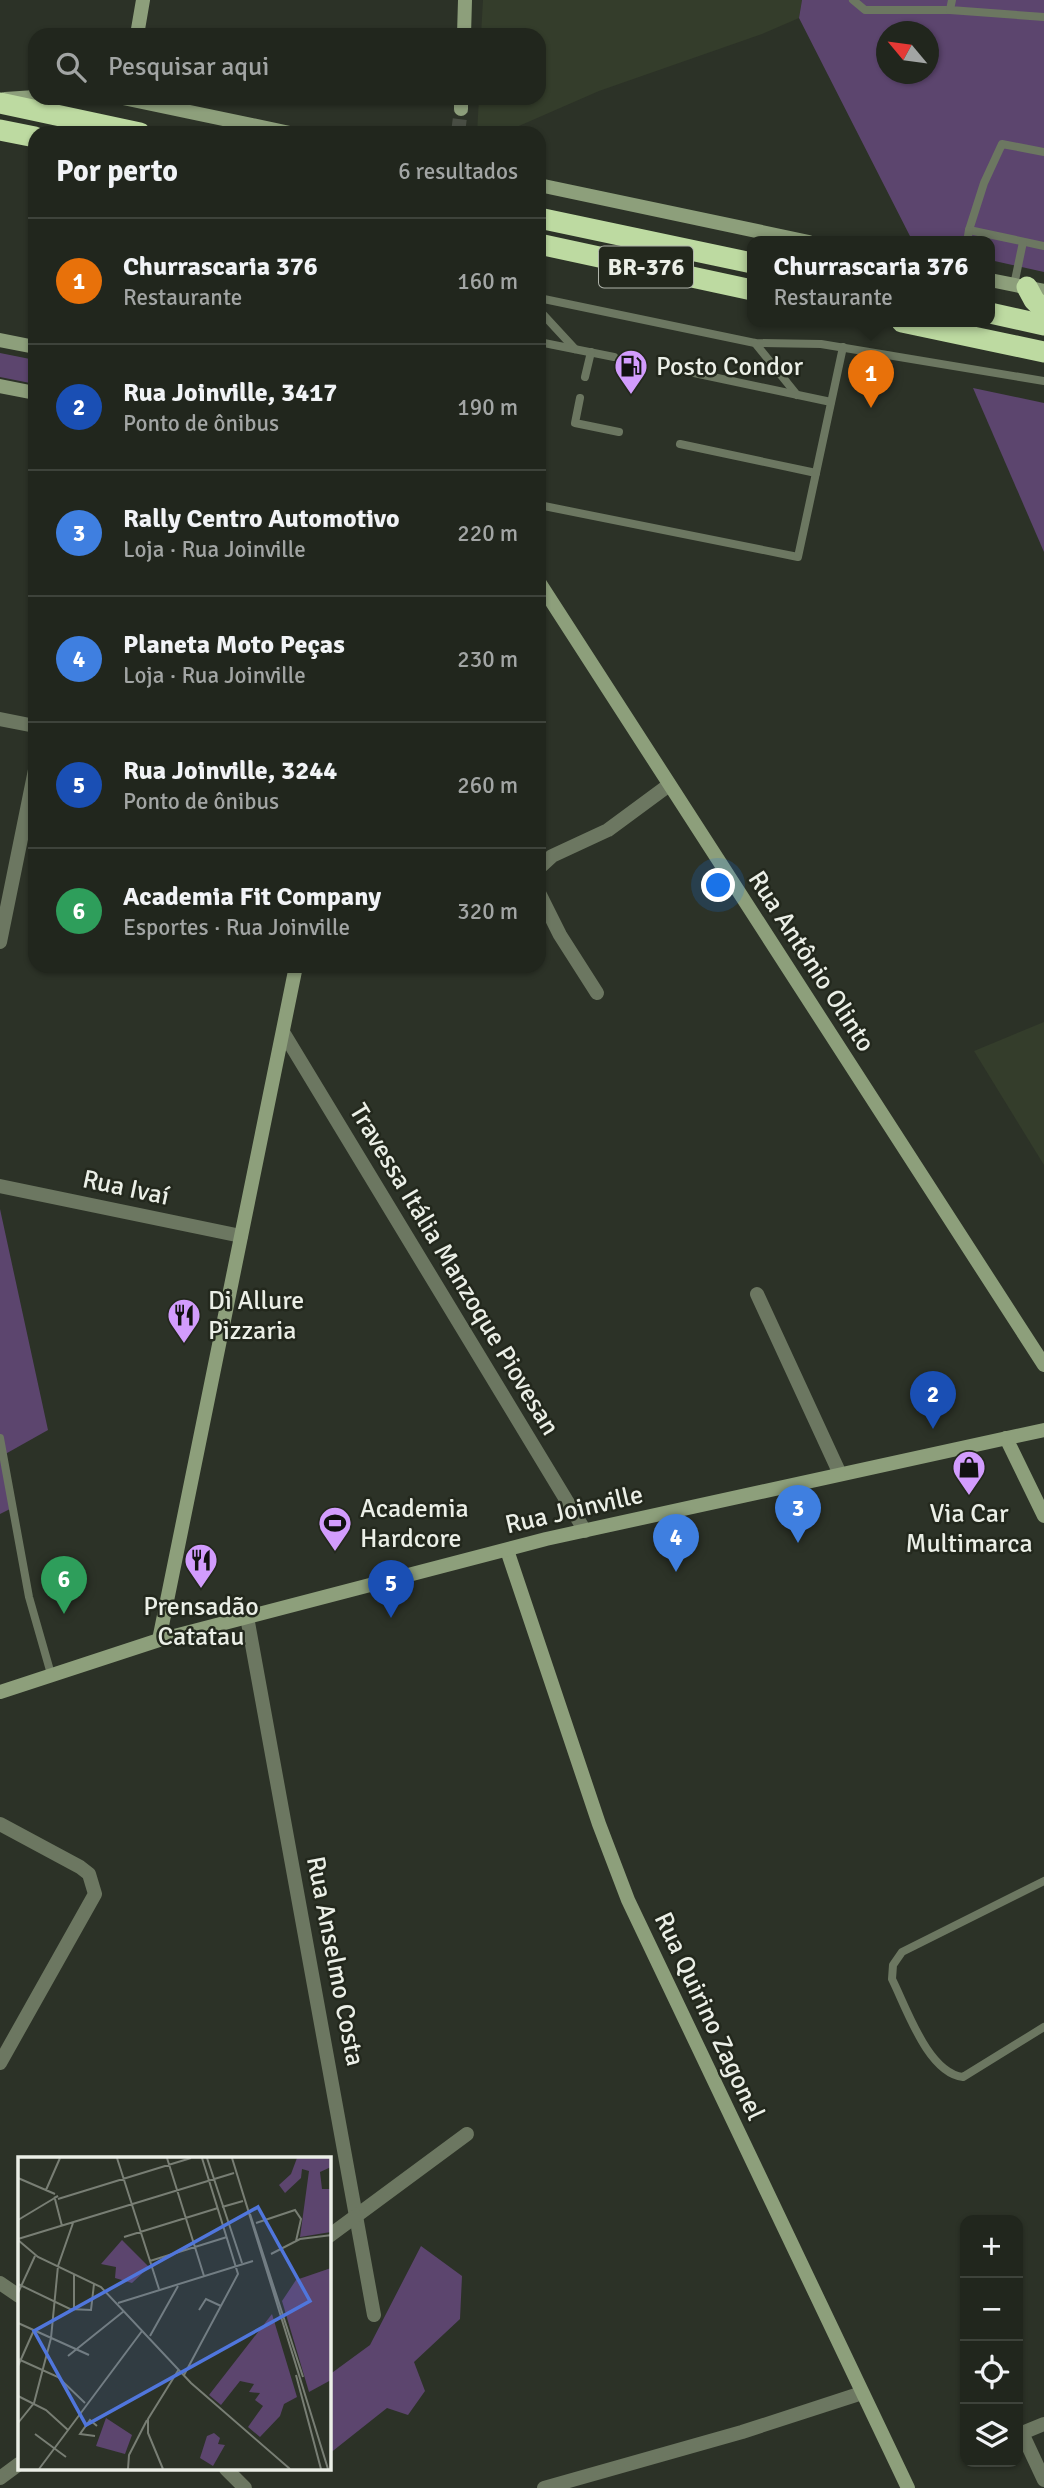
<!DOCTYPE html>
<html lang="pt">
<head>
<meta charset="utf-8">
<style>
	:root { --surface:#21261d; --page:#2d322a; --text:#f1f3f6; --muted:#a2a5a4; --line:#3e433b; --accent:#95b2f1 }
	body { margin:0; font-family:Signika,sans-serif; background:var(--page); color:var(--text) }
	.controls { position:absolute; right:21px; bottom:21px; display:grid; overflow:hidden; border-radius:14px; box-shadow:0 2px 5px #0004 }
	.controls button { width:63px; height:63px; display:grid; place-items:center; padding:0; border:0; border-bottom:2px solid var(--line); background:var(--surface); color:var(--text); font:35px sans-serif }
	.compass { position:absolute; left:876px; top:21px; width:63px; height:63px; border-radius:50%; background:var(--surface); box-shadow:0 2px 5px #0004; rotate:299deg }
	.you { position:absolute; left:719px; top:886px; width:24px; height:24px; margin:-18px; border:5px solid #fff; border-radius:50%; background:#1a73e8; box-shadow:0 0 0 10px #1a73e833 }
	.badge { display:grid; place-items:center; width:46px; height:46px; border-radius:50%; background:var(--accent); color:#fff; font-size:23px; font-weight:700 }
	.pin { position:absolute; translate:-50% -58px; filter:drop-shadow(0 2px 4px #0008) }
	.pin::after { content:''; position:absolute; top:37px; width:24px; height:21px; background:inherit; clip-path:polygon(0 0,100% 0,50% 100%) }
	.popup { position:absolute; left:747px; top:236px; width:248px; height:91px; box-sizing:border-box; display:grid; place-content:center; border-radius:14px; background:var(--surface); filter:drop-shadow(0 2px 5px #0005); font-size:23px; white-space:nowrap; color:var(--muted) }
	.popup b { font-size:26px; color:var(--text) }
	.popup::after { content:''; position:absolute; left:50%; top:100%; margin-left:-14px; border:14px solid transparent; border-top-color:var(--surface) }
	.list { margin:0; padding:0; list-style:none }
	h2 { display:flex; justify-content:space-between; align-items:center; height:91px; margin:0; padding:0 28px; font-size:30px }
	h2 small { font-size:23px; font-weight:400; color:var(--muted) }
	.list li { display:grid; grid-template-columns:46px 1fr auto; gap:21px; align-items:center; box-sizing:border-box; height:126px; padding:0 28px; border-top:2px solid var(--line) }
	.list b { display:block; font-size:26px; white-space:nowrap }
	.list p { margin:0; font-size:23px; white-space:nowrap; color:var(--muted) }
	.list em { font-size:23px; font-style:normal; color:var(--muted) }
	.icon { flex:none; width:38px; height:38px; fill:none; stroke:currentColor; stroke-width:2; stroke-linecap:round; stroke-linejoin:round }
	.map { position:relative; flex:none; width:1044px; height:2488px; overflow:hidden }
	.search { position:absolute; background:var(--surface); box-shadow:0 2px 5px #0004; left:28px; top:28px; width:518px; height:77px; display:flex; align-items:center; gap:18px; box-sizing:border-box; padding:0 24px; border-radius:21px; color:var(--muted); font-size:26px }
	.panel { position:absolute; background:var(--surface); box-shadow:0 2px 5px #0004; left:28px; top:126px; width:518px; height:847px; border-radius:21px }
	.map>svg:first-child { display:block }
	.built { fill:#343d2b }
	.green { fill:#5c456e; fill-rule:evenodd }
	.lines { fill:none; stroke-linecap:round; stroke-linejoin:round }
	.secondary-tunnel { stroke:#494e44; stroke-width:14; stroke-dasharray:14 7; stroke-linecap:butt }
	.lane { stroke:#6c7761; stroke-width:8 }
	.street { stroke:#6c7761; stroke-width:14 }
	.secondary { stroke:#8d9f7b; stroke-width:14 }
	.highway { stroke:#bddaa1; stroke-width:21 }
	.labels { text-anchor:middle; stroke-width:5; stroke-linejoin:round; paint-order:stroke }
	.shield { fill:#23281d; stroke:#afb3aa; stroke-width:2 }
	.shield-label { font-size:24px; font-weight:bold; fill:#ebefe7 }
	.poi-label { font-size:26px; fill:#ebefe7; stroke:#23281d; text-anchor:start }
	.street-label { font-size:26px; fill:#ebefe7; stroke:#23281d }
	.inset-road { fill:none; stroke:#787e74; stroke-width:2 }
	.view { fill:#5076dc; fill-opacity:0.15; stroke:#5076dc; stroke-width:3.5 }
	.inset-edge { fill:none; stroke:#ebefe7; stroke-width:3.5 }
</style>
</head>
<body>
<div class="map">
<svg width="1044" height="2488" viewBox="0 0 1044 2488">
	<rect width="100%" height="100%" fill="#2c3227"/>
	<g class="built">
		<path d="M 483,0 L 802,0 L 799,18 L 762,34 L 599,91 L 503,133 L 477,133 L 479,98 L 539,98 L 539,35 L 481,35 Z"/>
		<path d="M 1044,1022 L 1044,1165 L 974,1051 Z"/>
	</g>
	<g class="green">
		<path d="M 802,0 L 1044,0 L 1044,272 L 990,260 L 990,242 L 913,242 L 799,18 ZM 886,32 L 928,32 L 928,74 L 886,74 Z"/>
		<path d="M 0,353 L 35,360 L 35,384 L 0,377 Z"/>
		<path d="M 973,388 L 1044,403 L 1044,552 Z"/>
		<path d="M 0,1209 L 48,1430 L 0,1457 L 10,1509 L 0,1514 Z"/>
		<path d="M 421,2246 L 462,2276 L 460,2319 L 414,2362 L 425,2391 L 408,2415 L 387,2408 L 329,2454 L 329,2375 L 370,2345 Z"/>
	</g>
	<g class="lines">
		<path class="secondary-tunnel" d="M 458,133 L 461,109"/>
		<g class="lane">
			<path d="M 853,0 L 865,10 L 950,10"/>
			<path d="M 952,0 L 950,10 L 1044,17"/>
			<path d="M 1044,152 L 1002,144 L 984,183 L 969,230 L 1044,246"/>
			<path d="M 967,242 L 969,230"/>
			<path d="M 1014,285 L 1023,242"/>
			<path d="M 539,298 L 755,343 L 821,344 L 1044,381"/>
			<path d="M 539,310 L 575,349"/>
			<path d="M 539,342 L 614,357"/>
			<path d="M 755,343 L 797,395"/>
			<path d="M 694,373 L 831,402"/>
			<path d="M 585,377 L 591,352"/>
			<path d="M 580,398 L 575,423 L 619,432"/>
			<path d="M 680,444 L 816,473"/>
			<path d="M 539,505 L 798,557 L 843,347"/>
			<path d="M 0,1438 L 29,1597 L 51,1674"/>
			<path d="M 1044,1881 L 902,1952 L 893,1965 L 892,1979 C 907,2009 928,2073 963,2077 L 1044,2027"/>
		</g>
		<g class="street">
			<path d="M 0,719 L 35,726"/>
			<path d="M 539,868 L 552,856 L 608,830 L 669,785"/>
			<path d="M 539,893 L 560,935 L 597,993"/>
			<path d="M 0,942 L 35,770"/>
			<path d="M 283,1032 L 585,1531"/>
			<path d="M 0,1186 L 241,1236"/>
			<path d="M 757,1294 L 840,1474"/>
			<path d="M 247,1617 L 374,2315"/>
			<path d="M 0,1824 L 80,1867 L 89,1874 L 95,1894 L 0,2063"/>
			<path d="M 329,2236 L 467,2134"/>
			<path d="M 0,2283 L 19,2296"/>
			<path d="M 1044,2424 L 1022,2433 L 1044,2480"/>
			<path d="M 226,2469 L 245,2488"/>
			<path d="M 0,2478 L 19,2464"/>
			<path d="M 544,2488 L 742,2432 L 862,2393"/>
		</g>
		<g class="secondary">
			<path d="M 137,35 L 143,0"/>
			<path d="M 464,35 L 465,0"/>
			<path d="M 123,98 L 290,133"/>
			<path d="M 5,99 L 35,97"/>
			<path d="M 461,109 L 461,98"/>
			<path d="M 539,185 L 809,242"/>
			<path d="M 990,280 L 1044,291"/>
			<path d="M 0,340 L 35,347"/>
			<path d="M 0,386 L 35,393"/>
			<path d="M 539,582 L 1044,1365"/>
			<path d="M 1006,1438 L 1044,1516"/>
			<path d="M 507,1550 L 599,1824 L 628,1900 L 908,2488"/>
			<path d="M 159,1640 L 296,966"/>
			<path d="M 0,1692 L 159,1640 L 546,1539 L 1044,1430"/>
		</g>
		<g class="highway">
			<path d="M 0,103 L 140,133"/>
			<path d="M 0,130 L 35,137"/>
			<path d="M 539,218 L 752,263"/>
			<path d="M 539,244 L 752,290"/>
			<path d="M 1027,287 L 1034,300 L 1044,310"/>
			<path d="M 990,313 L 1044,325"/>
			<path d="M 902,322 L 1044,352"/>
		</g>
	</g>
	<defs>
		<symbol id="fuel-pin" viewBox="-11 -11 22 30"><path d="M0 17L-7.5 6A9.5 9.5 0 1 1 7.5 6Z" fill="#d29cfd" stroke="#23281d"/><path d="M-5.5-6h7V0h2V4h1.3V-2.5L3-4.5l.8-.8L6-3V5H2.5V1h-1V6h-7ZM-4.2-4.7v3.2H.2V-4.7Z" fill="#111"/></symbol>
		<symbol id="restaurant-pin" viewBox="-11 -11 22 30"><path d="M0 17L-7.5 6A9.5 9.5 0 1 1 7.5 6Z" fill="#d29cfd" stroke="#23281d"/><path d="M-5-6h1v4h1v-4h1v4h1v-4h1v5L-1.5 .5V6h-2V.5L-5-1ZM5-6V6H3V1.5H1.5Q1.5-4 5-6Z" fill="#111"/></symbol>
		<symbol id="shop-pin" viewBox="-11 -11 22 30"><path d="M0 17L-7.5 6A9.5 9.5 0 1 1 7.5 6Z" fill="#d29cfd" stroke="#23281d"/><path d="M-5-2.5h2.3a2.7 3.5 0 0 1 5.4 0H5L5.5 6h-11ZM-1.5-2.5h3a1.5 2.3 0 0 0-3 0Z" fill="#111"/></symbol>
		<symbol id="stadium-pin" viewBox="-11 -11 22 30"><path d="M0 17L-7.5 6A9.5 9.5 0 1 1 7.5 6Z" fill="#d29cfd" stroke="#23281d"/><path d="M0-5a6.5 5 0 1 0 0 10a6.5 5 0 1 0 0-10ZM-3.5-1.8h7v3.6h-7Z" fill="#111"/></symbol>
	</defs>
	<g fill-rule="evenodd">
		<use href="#fuel-pin" x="612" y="347" width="38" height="52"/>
		<use href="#restaurant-pin" x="165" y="1296" width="38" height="52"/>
		<use href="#shop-pin" x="950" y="1448" width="38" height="52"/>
		<use href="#stadium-pin" x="316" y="1504" width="38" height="52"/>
		<use href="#restaurant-pin" x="182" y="1541" width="38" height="52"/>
	</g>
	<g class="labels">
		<rect class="shield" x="599" y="246.5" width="94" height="41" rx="5"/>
		<g class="shield-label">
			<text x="646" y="275">BR-376</text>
		</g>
		<g class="poi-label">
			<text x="656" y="375">Posto Condor</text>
			<text x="208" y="1309">Di Allure<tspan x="208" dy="30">Pizzaria</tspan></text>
			<text x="360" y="1517">Academia<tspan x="360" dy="30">Hardcore</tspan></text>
			<text x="969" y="1522" text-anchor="middle">Via Car<tspan x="969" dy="30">Multimarca</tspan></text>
			<text x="201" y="1615" text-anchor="middle">Prensadão<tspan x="201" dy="30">Catatau</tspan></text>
		</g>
		<g class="street-label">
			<text transform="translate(812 961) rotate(57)" y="9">Rua Antônio Olinto</text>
			<text transform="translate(126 1187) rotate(12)" y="9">Rua Ivaí</text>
			<text transform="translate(455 1269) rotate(59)" y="9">Travessa Itália Manzoque Piovesan</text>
			<text transform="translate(574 1509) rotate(-13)" y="9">Rua Joinville</text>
			<text transform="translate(336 1961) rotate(79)" y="9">Rua Anselmo Costa</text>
			<text transform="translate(710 2016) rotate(65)" y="9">Rua Quirino Zagonel</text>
		</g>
	</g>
	<g transform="translate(18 2157)">
		<rect width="313" height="313" fill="#2c3227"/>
		<path d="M 279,1 L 313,1 L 313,10 L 302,15 L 304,32 L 313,32 L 313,75 L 282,80 L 291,14 L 284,12 L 283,21 L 267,36 L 261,28 L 273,17 ZM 104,83 L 131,110 L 114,126 L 97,121 L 98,110 L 83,107 ZM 313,111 L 313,223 L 291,235 L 264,144 L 278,123 ZM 254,157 L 279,240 L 266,247 L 262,259 L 242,280 L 230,270 L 245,249 L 237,243 L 242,236 L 231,235 L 236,227 L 222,224 L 203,248 L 191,238 ZM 88,261 L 114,278 L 107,297 L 78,289 ZM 196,276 L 202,281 L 200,287 L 207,288 L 195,309 L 182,301 L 189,279 Z" fill="#5c456e"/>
		<path class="inset-road" d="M 99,1 L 141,132M 149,1 L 186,119M 189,1 L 224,106M 214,1 L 310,312M 0,21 L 37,37M 28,33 L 42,1M 37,42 L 44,69M 40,42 L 173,1M 204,50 L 225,44M 232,57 L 285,220M 0,63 L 40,39 L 36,41M 238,66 L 277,53 L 283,62 L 278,84M 106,80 L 200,51M 0,82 L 216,16M 0,83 L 20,100 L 83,130 L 173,226 L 272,312M 253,97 L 282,82 L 314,78M 132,104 L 209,80M 0,127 L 52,152 L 73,153 L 76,127M 0,136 L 17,99M 100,146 L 235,104M 56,153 L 56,117M 181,153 L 188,142 L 203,149M 0,166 L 71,198M 132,179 L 160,129M 50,199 L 106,154M 0,202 L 40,220 L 67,246M 0,209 L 16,173M 166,218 L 220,117 L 184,1M 278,218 L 303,312M 0,239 L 28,253 L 50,273M 0,266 L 16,246 L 33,181 L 40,109 L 55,66M 17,277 L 48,300M 77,279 L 62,277 L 72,263 L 79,269M 21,312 L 124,174M 110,312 L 111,298 L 129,263M 145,312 L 130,276 L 130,262 L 161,212"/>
		<path class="view" d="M 240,50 L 292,144 L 68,268 L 16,174 Z"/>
		<rect width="313" height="313" class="inset-edge"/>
	</g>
</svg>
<div class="controls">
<button>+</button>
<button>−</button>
<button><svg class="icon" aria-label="locate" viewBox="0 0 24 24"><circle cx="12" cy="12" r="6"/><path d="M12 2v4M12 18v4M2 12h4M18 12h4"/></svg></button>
<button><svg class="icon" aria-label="layers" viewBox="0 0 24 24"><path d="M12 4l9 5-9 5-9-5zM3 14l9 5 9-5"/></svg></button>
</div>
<svg class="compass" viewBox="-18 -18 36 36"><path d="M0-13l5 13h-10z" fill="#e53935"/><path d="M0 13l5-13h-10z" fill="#a2a5a4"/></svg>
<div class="you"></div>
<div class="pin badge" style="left:871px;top:408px;background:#e8710a">1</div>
<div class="popup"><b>Churrascaria 376</b>Restaurante</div>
<div class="pin badge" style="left:933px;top:1429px;background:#1a4fb4">2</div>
<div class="pin badge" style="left:798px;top:1543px;background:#3f7fe0">3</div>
<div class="pin badge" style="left:676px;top:1572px;background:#3f7fe0">4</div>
<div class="pin badge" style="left:391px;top:1618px;background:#1a4fb4">5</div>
<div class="pin badge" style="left:64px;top:1614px;background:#2e9e5b">6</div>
<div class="search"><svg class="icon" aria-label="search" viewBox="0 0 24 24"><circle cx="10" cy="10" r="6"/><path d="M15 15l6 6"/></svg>Pesquisar aqui</div>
<section class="panel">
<h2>Por perto<small>6 resultados</small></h2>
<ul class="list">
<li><span class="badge" style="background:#e8710a">1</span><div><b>Churrascaria 376</b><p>Restaurante</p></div><em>160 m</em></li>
<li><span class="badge" style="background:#1a4fb4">2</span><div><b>Rua Joinville, 3417</b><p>Ponto de ônibus</p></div><em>190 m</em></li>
<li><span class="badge" style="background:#3f7fe0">3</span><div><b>Rally Centro Automotivo</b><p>Loja · Rua Joinville</p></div><em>220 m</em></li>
<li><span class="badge" style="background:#3f7fe0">4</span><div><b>Planeta Moto Peças</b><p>Loja · Rua Joinville</p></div><em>230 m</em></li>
<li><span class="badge" style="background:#1a4fb4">5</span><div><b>Rua Joinville, 3244</b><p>Ponto de ônibus</p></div><em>260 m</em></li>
<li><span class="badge" style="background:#2e9e5b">6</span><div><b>Academia Fit Company</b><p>Esportes · Rua Joinville</p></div><em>320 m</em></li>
</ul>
</section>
</div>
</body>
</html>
